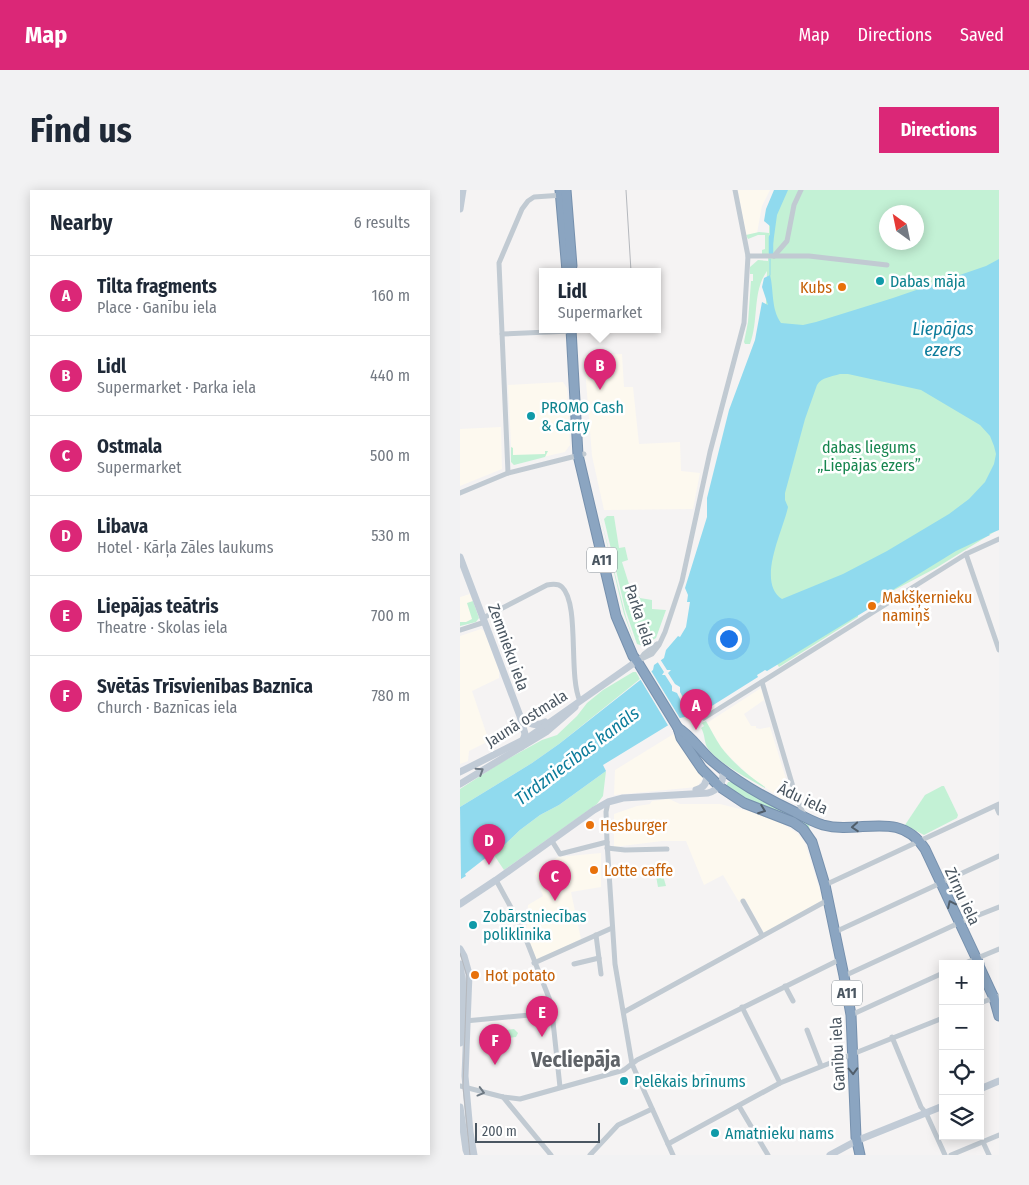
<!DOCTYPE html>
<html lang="en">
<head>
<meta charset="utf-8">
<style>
	:root { --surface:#fff; --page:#f2f2f3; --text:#1f2937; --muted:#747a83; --line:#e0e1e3; --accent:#db2777 }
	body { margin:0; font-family:"Fira Sans Condensed",sans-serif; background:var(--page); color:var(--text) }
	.controls { position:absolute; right:15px; bottom:15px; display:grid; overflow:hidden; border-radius:0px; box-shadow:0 2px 12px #0003 }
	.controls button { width:45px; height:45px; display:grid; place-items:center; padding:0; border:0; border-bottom:1px solid var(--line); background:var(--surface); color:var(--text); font:25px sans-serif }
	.compass { position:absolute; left:419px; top:15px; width:45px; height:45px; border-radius:50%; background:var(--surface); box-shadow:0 2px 12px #0003; rotate:327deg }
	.scale { position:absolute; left:15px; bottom:12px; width:125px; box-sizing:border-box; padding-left:5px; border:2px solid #4a5661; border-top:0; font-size:14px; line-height:18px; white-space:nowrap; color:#4a5661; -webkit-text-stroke:4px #fff; paint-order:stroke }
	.you { position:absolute; left:268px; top:448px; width:18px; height:18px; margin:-12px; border:4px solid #fff; border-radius:50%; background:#1a73e8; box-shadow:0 0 0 8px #1a73e833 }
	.badge { display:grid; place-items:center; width:32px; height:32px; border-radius:50%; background:var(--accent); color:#fff; font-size:16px; font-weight:700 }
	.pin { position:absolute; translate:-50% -41px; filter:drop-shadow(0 1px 2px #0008) }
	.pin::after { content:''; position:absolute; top:26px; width:18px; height:15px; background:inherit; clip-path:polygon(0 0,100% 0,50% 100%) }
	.popup { position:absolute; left:79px; top:78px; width:122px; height:65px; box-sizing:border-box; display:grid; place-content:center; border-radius:0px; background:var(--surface); filter:drop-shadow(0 1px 4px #0005); font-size:16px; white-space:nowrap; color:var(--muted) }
	.popup b { font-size:19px; color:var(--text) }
	.popup::after { content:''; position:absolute; left:50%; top:100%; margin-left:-10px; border:10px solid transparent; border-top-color:var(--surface) }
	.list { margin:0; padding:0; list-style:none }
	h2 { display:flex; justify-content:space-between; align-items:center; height:65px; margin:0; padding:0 20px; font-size:21px }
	h2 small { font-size:16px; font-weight:400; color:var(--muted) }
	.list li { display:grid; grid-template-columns:32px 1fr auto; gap:15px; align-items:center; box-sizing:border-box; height:80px; padding:0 20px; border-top:1px solid var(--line) }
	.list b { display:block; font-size:19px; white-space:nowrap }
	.list p { margin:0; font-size:16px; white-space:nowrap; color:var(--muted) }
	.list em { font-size:16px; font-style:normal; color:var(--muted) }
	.icon { flex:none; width:28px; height:28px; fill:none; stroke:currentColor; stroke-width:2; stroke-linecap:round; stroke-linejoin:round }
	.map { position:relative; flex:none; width:539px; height:965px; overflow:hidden; border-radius:0px }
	header { display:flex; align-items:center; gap:30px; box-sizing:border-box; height:70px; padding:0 25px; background:var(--accent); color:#fff }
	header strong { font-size:24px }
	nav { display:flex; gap:28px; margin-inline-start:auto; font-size:18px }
	.intro { display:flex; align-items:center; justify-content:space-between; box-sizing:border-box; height:120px; padding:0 30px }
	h1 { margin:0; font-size:35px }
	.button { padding:12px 22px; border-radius:0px; background:var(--accent); color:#fff; font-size:18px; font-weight:700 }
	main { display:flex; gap:30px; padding:0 30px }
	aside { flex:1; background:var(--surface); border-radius:0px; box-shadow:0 2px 12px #0003 }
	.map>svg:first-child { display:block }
	.commercial { fill:#fdf9ef }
	.green { fill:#c3f1d5; fill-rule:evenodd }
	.water { fill:#90daee; fill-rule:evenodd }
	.pier { fill:#f5f3f3 }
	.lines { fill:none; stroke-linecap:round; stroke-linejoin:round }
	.stream { stroke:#90daee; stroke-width:1 }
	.canal { stroke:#90daee; stroke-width:4.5 }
	.highway-casing { stroke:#7690ad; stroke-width:11 }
	.street { stroke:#c1cad2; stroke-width:5 }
	.secondary { stroke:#c1cbd6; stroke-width:7 }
	.highway { stroke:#8ba5c1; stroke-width:9 }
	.tram { stroke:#b5b8bd; stroke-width:1 }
	.rail { stroke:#b5b8bd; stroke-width:1 }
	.oneway { stroke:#6e7984 }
	.oneway2 { stroke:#505e6b }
	.oneway3 { stroke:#6e7983 }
	.culture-dot { fill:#0f9aa8; stroke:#fff; stroke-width:2 }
	.food-dot { fill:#e8710a; stroke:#fff; stroke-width:2 }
	.labels { text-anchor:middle; stroke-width:5; stroke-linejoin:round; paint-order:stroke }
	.shield { fill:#fff; stroke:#808990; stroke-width:1 }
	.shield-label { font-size:15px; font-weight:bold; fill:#4a5661 }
	.culture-label { font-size:16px; fill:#0d838f; stroke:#fff; text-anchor:start }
	.food-label { font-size:16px; fill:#c56008; stroke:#fff; text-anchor:start }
	.park-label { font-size:16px; fill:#17864f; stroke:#fff }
	.street-label { font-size:16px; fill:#4a5661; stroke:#fff }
	.water-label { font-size:18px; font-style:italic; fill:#0c7c9b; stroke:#fff }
	.district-label { font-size:21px; font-weight:bold; fill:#5f6368; stroke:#fff }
</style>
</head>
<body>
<header>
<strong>Map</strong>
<nav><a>Map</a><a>Directions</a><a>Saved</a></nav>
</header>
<div class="intro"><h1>Find us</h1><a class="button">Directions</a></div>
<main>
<aside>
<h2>Nearby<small>6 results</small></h2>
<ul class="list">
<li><span class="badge">A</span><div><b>Tilta fragments</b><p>Place · Ganību iela</p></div><em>160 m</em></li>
<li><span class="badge">B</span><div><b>Lidl</b><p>Supermarket · Parka iela</p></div><em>440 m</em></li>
<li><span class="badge">C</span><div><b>Ostmala</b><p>Supermarket</p></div><em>500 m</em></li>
<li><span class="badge">D</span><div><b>Libava</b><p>Hotel · Kārļa Zāles laukums</p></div><em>530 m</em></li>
<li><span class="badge">E</span><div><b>Liepājas teātris</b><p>Theatre · Skolas iela</p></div><em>700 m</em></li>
<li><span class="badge">F</span><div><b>Svētās Trīsvienības Baznīca</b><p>Church · Baznīcas iela</p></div><em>780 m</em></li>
</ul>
</aside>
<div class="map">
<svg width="539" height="965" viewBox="0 0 539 965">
	<rect width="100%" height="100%" fill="#f5f3f3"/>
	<g class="commercial">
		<path d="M 278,0 L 310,0 L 302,16 L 297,43 L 286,45 Z"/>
		<path d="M 162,164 L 164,197 L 173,197 L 179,254 L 220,252 L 221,281 L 240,283 L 233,319 L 144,320 L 132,266 L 124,166 Z"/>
		<path d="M 103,192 L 107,198 L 110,255 L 105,262 L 52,274 L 48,195 Z"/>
		<path d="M 41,237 L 42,279 L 0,296 L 0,239 Z"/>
		<path d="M 10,404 L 18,428 L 0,434 L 0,407 Z"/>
		<path d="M 21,439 L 24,441 L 39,480 L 39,488 L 12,501 L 29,551 L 9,561 L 8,571 L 0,574 L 0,446 Z"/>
		<path d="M 301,498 L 304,510 L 284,524 L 291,536 L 296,536 L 296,538 L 300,539 L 310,537 L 331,605 L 322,609 L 293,589 L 269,566 L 261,557 L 247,533 Z"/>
		<path d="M 215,543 L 243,588 L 237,597 L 154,605 L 155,580 Z"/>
		<path d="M 209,609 L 220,614 L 260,614 L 296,623 L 320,632 L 337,643 L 345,653 L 363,710 L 304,743 L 285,709 L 279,712 L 263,685 L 244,695 L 226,651 L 202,651 L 154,657 L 154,624 L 177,616 L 190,614 L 192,611 Z"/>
		<path d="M 141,663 L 141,697 L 111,702 L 121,749 L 75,771 L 66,745 L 68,715 L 83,706 L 75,683 L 98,667 Z"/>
	</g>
	<g class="green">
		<path d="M 324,0 L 539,0 L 539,339 L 476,378 L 423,406 L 398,425 L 398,427 L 319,477 L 252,380 L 305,144 L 307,81 C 292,102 299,130 290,154 L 285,154 L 284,152 L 288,132 L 291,91 L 293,91 L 293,84 L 290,84 L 290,77 L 298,70 L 308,71 L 308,64 L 302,64 L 302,60 L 305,59 L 305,45 L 298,45 L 288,49 L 286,45 L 299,42 L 309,43 L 309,29 ZM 427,22 L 457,22 L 457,52 L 427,52 Z"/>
		<path d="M 51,257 L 53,258 L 53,265 L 85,264 L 85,261 L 88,261 L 85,267 L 54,275 L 51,272 Z"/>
		<path d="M 140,325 L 166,427 L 175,454 L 164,424 Z"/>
		<path d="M 147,326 L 154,326 L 159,358 L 165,357 L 168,370 L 162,372 L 173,407 L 179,406 L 180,408 L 192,410 L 192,419 L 206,420 L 196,448 L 183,456 L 177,454 L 165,419 L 144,329 Z"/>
		<path d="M 13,411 L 19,428 L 16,432 L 0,436 L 0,432 L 6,432 L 12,429 L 7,413 Z"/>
		<path d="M 173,482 L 176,482 L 180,489 L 99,554 L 72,573 L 0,617 L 0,599 L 42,572 L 82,550 L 97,545 L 117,526 L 127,513 L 143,500 Z"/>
		<path d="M 246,531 C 251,540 255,548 261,557 C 273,573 289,586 305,597 L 305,598 C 289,589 256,572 247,557 C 244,551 245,544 241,538 L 244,536 L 242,533 Z"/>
		<path d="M 146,581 L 143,606 L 137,614 L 44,680 L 34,665 L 60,640 L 80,625 L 99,615 Z"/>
		<path d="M 268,592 L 272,592 L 305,612 L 350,633 L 349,636 L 352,649 L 347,640 L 270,602 L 266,597 Z"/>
		<path d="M 482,596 L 484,596 L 498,625 L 497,628 L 464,645 L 445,635 L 465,605 Z"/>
		<path d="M 199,672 L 206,696 L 198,697 L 194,675 L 195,673 Z"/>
		<path d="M 54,839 L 58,843 L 56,847 L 40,849 L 37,847 L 37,842 L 39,841 Z"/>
	</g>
	<g class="water">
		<path d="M 314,0 L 328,0 L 317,25 L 313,54 L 310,52 L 310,36 L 304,31 L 306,19 Z"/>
		<path d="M 539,69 L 539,340 L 529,344 L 530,345 L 496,361 L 423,406 L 425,409 L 307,481 L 305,480 L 297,485 L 298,487 L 239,524 L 236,523 L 235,525 L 230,529 L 225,527 L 220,528 L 143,575 L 146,581 L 99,615 L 80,625 L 60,640 L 34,665 L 32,663 L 5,684 L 6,686 L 1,689 L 0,617 L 72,573 L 99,554 L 193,480 L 194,475 L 204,468 L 206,460 L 218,446 L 220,447 L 226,437 L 230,412 L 227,412 L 228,405 L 225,398 L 247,327 L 247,308 L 269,220 L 295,150 L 302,112 L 308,115 L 302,97 L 304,88 L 310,85 C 314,101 311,119 321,133 L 343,135 L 356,132 L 433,108 L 526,76 ZM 380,184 L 388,184 L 461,200 L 520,235 L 530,246 L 534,256 L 536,264 L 534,274 L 525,292 L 509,309 L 489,324 L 427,361 L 383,384 L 322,409 C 296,392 323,341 328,317 L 325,310 L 325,303 L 345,229 L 357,195 C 362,187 371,187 380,184 Z"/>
	</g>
	<g class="pier">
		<path d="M 200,469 L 207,480 L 211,480 L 208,483 L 215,494 L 220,497 L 220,502 L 226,513 L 229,512 L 230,514 L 228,516 L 236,528 L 233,530 L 225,518 L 222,518 L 223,515 L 217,503 L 212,501 L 212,496 L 205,485 L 202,485 L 204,482 L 197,471 Z"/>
		<path d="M 190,479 L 221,530 L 209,537 L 179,487 Z"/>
	</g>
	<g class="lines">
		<path class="stream" d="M 310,85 L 310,69"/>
		<path class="canal" d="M 311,63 L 311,47"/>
		<defs>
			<g id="highway">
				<path d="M 100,0 L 107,81"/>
				<path d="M 106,0 L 112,76"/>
				<path d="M 111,139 L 118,265 L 156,426 L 173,466 L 177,471 L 218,538 L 221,548 L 242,579 L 260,597 L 284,613 L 333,632 L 343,639 L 352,652 L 365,695 L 384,786 L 391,825 L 396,947 L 400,965"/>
				<path d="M 218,538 C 230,545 240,560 251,570 C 276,592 305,608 335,622 C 344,627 353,632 363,635 C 400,645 439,619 465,659 L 519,774"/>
				<path d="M 520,778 L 534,808 L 539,826"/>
			</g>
		</defs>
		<use href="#highway" class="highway-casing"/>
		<g class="street">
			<path d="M 288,66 L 349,66 L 427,75"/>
			<path d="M 314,66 L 327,51 L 334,15 L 341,0"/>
			<path d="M 42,144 L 111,141"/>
			<path d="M 48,283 L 39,73 L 62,19 L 68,11 L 74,7 L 103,5"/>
			<path d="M 0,303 L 48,283 L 124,264"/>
			<path d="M 506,364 L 539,460"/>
			<path d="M 23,428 L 87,395 C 92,394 98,393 102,397 C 120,414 108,486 120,511"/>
			<path d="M 0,440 L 25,432"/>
			<path d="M 181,468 L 184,464 L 197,454"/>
			<path d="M 177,471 L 192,464 L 199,455 L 205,442 L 222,391 L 250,262 L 284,133 L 288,66 L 275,0"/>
			<path d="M 302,492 L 336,607 L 344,625"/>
			<path d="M 244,528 L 506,364 L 539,349"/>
			<path d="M 148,612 L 146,622 L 147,652 L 155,774 L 172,874 L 213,965"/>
			<path d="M 536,616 L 539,623"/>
			<path d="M 92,651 L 100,664 L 147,652"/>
			<path d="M 147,658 L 165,660 L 207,659"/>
			<path d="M 36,690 L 60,734 L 91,813 L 100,897"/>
			<path d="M 365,695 L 539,614"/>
			<path d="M 283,711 L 302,745"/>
			<path d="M 375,742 L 539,666"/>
			<path d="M 136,745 L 141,784"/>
			<path d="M 74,773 L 152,738"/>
			<path d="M 114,774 L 139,768"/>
			<path d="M 503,774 L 539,759"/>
			<path d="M 384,786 L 501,732 L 539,717"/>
			<path d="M 325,796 L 333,811"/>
			<path d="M 520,813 L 539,806"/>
			<path d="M 282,817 L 320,893"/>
			<path d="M 164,822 L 368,710"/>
			<path d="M 391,825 L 483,783"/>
			<path d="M 5,831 L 92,823"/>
			<path d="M 347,840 L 361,876"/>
			<path d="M 432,847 L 461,917 L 466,923 L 485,965"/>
			<path d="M 0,896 L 43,907 L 60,909 L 164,880 L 177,870 L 381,769"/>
			<path d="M 43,907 L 91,965"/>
			<path d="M 279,916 L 308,965"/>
			<path d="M 523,952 L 529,965"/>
			<path d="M 208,954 L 320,893 L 483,828"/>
			<path d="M 130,965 L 158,935 L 192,919"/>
			<path d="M 491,965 L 539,945"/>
		</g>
		<g class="secondary">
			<path d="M 0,19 L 3,0"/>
			<path d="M 0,367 L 60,526 L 65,544 L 61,557"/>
			<path d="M 61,527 C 69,534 76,537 85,532"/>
			<path d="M 0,582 L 69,547 L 177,471"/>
			<path d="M 0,594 L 86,542 L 115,517"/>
			<path d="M 236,600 C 244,598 247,593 247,585"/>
			<path d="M 0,714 L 36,690 L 134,620 L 148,612 L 163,608 L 248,603 C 260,599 264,592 263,580"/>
			<path d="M 0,759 L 4,766 L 9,784 L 5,886 L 10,942 L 14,965"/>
			<path d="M 0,774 L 3,796 L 0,853"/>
			<path d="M 520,899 L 539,891"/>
			<path d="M 0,917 L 6,960 L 8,965"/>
			<path d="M 370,965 L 396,951 L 483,916"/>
		</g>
		<use href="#highway" class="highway"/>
		<path class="tram" d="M 0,763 L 7,786 L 3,897 L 10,965"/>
		<path class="rail" d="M 166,0 L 171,81"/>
	</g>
	<defs><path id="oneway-chevron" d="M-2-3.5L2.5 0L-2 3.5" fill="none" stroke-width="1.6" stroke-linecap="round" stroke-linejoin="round" transform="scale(1.25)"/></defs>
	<use class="oneway" href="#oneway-chevron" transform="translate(20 581) rotate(-33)"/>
	<g class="oneway2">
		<use href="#oneway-chevron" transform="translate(302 620) rotate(21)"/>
		<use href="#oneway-chevron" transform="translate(395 637) rotate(176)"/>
		<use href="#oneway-chevron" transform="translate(491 714) rotate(-115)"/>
		<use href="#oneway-chevron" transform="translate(393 881) rotate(88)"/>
	</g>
	<use class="oneway3" href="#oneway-chevron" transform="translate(21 902) rotate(15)"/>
	<g class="culture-dot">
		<circle cx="420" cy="91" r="5"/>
		<circle cx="71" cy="226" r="5"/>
		<circle cx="13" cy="735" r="5"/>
		<circle cx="164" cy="891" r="5"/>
		<circle cx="255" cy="943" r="5"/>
	</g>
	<g class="food-dot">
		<circle cx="382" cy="97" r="5"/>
		<circle cx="412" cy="416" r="5"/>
		<circle cx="130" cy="635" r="5"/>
		<circle cx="134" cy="680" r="5"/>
		<circle cx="15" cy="785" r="5"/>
	</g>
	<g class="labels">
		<g class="shield">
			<rect x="127" y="357.5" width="30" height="25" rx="4"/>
			<rect x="372" y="790.5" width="30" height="25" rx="4"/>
		</g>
		<g class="shield-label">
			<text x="142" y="375">A11</text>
			<text x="387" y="808">A11</text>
		</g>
		<g class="culture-label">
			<text x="430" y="97">Dabas māja</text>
			<text x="81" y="223">PROMO Cash<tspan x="81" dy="18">&amp; Carry</tspan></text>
			<text x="23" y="732">Zobārstniecības<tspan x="23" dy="18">poliklīnika</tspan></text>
			<text x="174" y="897">Pelēkais brīnums</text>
			<text x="265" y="949">Amatnieku nams</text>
		</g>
		<g class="food-label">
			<text x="372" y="103" text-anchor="end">Kubs</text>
			<text x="422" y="413">Makšķernieku<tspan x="422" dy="18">namiņš</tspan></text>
			<text x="140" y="641">Hesburger</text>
			<text x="144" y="686">Lotte caffe</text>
			<text x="25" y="791">Hot potato</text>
		</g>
		<g class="park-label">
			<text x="409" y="263">dabas liegums<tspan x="409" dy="18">„Liepājas ezers”</tspan></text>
		</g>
		<g class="street-label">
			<text transform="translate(180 425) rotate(72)" y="6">Parka iela</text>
			<text transform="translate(49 457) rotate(70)" y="6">Zemnieku iela</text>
			<text transform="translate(66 528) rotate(-32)" y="6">Jaunā ostmala</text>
			<text transform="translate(343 608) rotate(25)" y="6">Ādu iela</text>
			<text transform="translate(503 706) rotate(65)" y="6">Zirņu iela</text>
			<text transform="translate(377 864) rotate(-93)" y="6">Ganību iela</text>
		</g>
		<g class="water-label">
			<text x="483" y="145">Liepājas<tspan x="483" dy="21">ezers</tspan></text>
			<text transform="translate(117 566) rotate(-37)" y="6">Tirdzniecības kanāls</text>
		</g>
		<g class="district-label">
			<text x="116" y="877">Vecliepāja</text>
		</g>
	</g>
</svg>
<div class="controls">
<button>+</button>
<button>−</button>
<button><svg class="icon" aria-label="locate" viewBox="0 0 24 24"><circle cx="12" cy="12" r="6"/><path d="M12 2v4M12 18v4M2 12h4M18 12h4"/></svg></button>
<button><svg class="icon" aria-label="layers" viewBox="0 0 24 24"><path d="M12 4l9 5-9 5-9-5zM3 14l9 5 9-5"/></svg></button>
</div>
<svg class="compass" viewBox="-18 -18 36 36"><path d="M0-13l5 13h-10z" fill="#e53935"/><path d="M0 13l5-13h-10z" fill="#747a83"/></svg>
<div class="scale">200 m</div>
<div class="you"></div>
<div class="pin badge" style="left:236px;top:540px">A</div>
<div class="pin badge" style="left:140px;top:200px">B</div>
<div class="popup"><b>Lidl</b>Supermarket</div>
<div class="pin badge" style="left:95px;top:711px">C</div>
<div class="pin badge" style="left:29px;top:675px">D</div>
<div class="pin badge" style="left:82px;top:847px">E</div>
<div class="pin badge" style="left:35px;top:875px">F</div>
</div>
</main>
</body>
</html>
